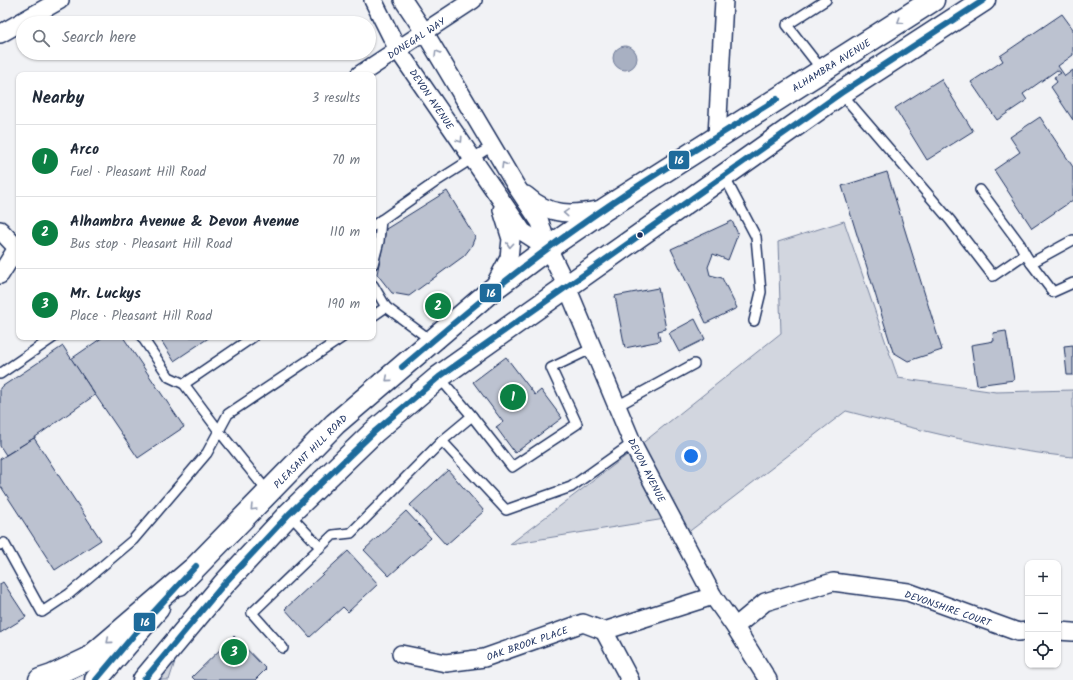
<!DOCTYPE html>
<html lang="en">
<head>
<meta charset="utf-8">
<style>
	:root { --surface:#fff; --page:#f6f6f7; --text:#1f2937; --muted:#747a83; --line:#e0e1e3; --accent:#0b8043 }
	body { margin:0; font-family:Kalam,sans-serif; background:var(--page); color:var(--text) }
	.controls { position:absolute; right:12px; bottom:12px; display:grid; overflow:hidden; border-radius:8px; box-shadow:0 1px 3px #0004 }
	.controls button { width:36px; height:36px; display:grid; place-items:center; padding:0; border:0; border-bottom:1px solid var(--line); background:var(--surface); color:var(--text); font:20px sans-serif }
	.you { position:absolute; left:691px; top:456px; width:14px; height:14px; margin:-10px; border:3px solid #fff; border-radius:50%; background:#1a73e8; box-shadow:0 0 0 6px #1a73e833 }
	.badge { display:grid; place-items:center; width:26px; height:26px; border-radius:50%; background:var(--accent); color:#fff; font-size:13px; font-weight:700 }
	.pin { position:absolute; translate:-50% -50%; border:2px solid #fff; box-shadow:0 1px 4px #0006 }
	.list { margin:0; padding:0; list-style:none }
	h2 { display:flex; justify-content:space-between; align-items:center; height:52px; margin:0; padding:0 16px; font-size:17px }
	h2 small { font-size:13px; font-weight:400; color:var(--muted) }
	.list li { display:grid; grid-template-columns:26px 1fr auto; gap:12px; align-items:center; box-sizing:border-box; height:72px; padding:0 16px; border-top:1px solid var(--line) }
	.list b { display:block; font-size:15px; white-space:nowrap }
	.list p { margin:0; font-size:13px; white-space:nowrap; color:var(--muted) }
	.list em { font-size:13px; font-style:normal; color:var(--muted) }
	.icon { flex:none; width:22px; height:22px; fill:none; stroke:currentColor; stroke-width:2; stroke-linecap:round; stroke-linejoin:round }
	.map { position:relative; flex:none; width:1073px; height:680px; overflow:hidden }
	.search { position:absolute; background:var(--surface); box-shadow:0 1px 3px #0004; left:16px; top:16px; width:360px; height:44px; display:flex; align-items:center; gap:10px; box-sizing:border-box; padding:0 14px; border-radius:22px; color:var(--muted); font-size:15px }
	.panel { position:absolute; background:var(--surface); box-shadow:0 1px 3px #0004; left:16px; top:72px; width:360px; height:268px; border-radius:8px }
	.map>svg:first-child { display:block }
	.green { fill:#d2d6df; stroke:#76829e }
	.water { fill:#a8b0c2; stroke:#707c9a }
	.building { fill:#bcc2d0; stroke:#1b2f5e }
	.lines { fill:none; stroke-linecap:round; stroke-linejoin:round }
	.lane-casing { stroke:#1b2f5e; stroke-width:12 }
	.street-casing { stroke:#1b2f5e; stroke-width:20 }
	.secondary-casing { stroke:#1b2f5e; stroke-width:25 }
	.primary-casing { stroke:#1b2f5e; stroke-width:25 }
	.lane { stroke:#fff; stroke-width:9 }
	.street { stroke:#fff; stroke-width:17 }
	.secondary { stroke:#fff; stroke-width:22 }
	.primary { stroke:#fff; stroke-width:22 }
	.bus-1-casing { stroke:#fff; stroke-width:9 }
	.bus-1 { stroke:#1e6b9b; stroke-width:6 }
	.oneway { stroke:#8d97ae }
	.bus-dot { fill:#1b2f5e; stroke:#fff; stroke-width:1.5 }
	.labels { text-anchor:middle; stroke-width:3.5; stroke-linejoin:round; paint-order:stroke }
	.street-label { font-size:10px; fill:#1b2f5e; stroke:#fff }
	.line-badge { stroke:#fff; stroke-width:1.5 }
	.badge-label { font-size:11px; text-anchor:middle; font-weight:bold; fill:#fff }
</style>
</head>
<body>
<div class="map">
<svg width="1073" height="680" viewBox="0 0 1073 680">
	<rect width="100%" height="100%" fill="#f1f2f5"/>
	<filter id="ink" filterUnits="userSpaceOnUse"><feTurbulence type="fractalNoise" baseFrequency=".025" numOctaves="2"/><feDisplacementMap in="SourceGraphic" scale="8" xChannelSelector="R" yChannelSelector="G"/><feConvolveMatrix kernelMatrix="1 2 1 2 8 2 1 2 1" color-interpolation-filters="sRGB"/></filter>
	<g filter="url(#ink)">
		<g class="green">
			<path d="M 844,221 L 898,378 L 996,392 L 1073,390 L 1073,457 C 996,450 920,430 846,411 L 682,537 L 671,518 L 510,544 L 635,449 L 781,333 L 778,242 Z"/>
			<path d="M 185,631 L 169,680 L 144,680 Z"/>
		</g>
		<circle class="water" cx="625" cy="58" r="12"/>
		<g class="building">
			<path d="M 1062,14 L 1073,29 L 1073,55 L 1058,66 L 1065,76 L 1073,70 L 1073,120 L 1051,87 L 1057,82 L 1054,77 L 1061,73 L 1057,70 L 1023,94 L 1027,100 L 997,120 L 971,82 L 1003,61 L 1000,56 Z"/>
			<path d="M 941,79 L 973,131 L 927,160 L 895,108 Z"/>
			<path d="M 1040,117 L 1073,167 L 1073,200 L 1032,228 L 994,170 L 1020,152 L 1010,137 Z"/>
			<path d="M 887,172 L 942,350 L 908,361 L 893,352 L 842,186 Z"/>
			<path d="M 447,191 L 475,237 L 471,247 L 464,256 L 409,296 L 392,293 L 377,274 L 386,229 Z"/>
			<path d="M 732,221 L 738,234 L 728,260 L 713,254 L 708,267 L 710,275 L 722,278 L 737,308 L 706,323 L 671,249 Z"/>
			<path d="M 658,288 L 666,329 L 658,331 L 660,341 L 625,348 L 615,296 Z"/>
			<path d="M 695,319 L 705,339 L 679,352 L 669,333 Z"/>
			<path d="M 1006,331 L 1014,380 L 977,385 L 971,345 L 994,341 L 993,333 Z"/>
			<path d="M 103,337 L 123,337 L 184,427 L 138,458 L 71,359 Z"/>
			<path d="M 159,337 L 210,337 L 174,361 Z"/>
			<path d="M 1073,345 L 1073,375 L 1067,375 L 1064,346 Z"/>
			<path d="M 63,346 L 95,395 L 34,438 L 6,455 L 0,446 L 0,388 Z"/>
			<path d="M 506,357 L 535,395 L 541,390 L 562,418 L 515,453 L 496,427 L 503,422 L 473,382 Z"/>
			<path d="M 34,438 L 101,540 L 55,570 L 0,485 L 0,459 Z"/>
			<path d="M 448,470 L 484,511 L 446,545 L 410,505 Z"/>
			<path d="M 406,511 L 431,538 L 389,576 L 364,550 Z"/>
			<path d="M 348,551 L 378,584 L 348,612 L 343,607 L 310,637 L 285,609 Z"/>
			<path d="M 3,582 L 26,617 L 0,633 L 0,584 Z"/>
			<path d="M 234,636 L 266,669 L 255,680 L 195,680 L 192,677 Z"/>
		</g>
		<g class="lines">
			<defs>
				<g id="lane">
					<path d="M 822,70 L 787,25 L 826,0"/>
					<path d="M 841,93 L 950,220 L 993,276 L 1025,254 L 1020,244 L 980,190"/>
					<path d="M 724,176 L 756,237 L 761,292 L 754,321"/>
					<path d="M 373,226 L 437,181 L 492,146"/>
					<path d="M 1025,254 L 1031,263 L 1053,292 L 1073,283"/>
					<path d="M 1031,263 L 1073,240"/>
					<path d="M 373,264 L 379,241 L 381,220"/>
					<path d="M 373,285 L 386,307 L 432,341"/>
					<path d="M 373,316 L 386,307"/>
					<path d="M 142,337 L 169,377 L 184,384"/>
					<path d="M 253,337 L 184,384 L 219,431 L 268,492"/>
					<path d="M 593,348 L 551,368 L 577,424 L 512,467 L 472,416 L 442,441 L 506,510 L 571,487 L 633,443"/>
					<path d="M 0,374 L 54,337"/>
					<path d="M 439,377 L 472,416"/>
					<path d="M 617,406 L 694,364"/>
					<path d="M 289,514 L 320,547"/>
					<path d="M 0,545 L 4,543 L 42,612 L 69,594 L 133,540 L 207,453 L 228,414 L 343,337"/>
					<path d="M 283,648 L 252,613 L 333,535 L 351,533 L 442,441"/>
				</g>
				<g id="street">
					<path d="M 373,0 L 398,50 L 523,232 L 548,248"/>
					<path d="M 403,0 L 425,33 L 516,186 L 540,222 L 548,248 L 567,287 L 635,449 L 713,596 L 735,627 L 768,680"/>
					<path d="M 0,34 L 60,0"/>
					<path d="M 359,75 L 473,0"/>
					<path d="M 717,137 L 724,0"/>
					<path d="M 526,195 C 550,217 573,215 602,209"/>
					<path d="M 0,230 L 17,248 L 19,249"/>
					<path d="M 0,275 L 17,248"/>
					<path d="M 493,288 L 509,258 L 511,239 L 502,210"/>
					<path d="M 735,627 L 765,602 L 833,582 L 908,592 L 1018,632 L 1028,631"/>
					<path d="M 1058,631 L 1073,632"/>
					<path d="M 401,654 L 446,663 L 484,658 L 583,623 L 604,631"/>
					<path d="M 630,680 L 604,631 L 713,596"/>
				</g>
				<g id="secondary">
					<path d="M 179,584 L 335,424 L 492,290 L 548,248 L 605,209 L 933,0"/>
					<path d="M 96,680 L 158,608"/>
					<path d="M 144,680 L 224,584 L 289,514 L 374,432 L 439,377 L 841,93 L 984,0"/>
				</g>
				<path id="primary" d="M 40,680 L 52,676 L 88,659 L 192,570"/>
			</defs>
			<use href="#lane" class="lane-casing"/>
			<use href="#street" class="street-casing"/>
			<use href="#secondary" class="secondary-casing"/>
			<use href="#primary" class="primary-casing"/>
			<use href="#lane" class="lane"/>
			<use href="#street" class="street"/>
			<use href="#secondary" class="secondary"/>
			<use href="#primary" class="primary"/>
			<defs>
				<g id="bus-1">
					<path d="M 402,367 C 458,319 515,271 575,229 C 640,182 709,142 777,99"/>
					<path d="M 96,680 L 149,617 L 196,566"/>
					<path d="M 144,680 L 224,584 L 289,514 L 374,432 L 439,377 L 841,93 L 984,0"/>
				</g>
			</defs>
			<use href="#bus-1" class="bus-1-casing"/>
			<use href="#bus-1" class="bus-1"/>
		</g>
		<defs><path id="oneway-chevron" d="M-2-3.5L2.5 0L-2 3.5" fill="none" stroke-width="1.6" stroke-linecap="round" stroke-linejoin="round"/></defs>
		<g class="oneway">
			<use href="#oneway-chevron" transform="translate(900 21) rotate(148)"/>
			<use href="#oneway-chevron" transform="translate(437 53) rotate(-121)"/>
			<use href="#oneway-chevron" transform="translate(460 140) rotate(56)"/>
			<use href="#oneway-chevron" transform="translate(504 165) rotate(-121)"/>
			<use href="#oneway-chevron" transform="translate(566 213) rotate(-176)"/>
			<use href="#oneway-chevron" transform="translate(510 245) rotate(95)"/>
			<use href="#oneway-chevron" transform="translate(388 379) rotate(139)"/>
			<use href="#oneway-chevron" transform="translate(253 508) rotate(135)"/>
			<use href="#oneway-chevron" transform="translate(109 641) rotate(140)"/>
		</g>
	</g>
	<circle class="bus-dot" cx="640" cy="235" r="3.5"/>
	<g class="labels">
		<g class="street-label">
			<text transform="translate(416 38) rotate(-33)" y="4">DONEGAL WAY</text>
			<text transform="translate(831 65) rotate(-32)" y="4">ALHAMBRA AVENUE</text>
			<text transform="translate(432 99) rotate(56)" y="4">DEVON AVENUE</text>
			<text transform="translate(310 451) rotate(-45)" y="4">PLEASANT HILL ROAD</text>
			<text transform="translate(647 470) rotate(63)" y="4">DEVON AVENUE</text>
			<text transform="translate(948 608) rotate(19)" y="4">DEVONSHIRE COURT</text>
			<text transform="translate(527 643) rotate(-19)" y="4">OAK BROOK PLACE</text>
		</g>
	</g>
	<g class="line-badge">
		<rect x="668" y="150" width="22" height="20" rx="4" fill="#1e6b9b"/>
		<rect x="479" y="283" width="23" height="20" rx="4" fill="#1e6b9b"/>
		<rect x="133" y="612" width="23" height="20" rx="4" fill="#1e6b9b"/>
	</g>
	<g class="badge-label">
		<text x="679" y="164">16</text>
		<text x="491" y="297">16</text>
		<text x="145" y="626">16</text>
	</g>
</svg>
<div class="controls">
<button>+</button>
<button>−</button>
<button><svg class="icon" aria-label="locate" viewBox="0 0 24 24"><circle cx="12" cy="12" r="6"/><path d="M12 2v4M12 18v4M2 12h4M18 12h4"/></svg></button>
</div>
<div class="you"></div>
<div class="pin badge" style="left:513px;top:397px">1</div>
<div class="pin badge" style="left:438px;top:306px">2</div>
<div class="pin badge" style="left:234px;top:652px">3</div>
<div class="search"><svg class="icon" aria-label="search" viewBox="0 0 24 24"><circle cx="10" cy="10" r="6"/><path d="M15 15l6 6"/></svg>Search here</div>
<section class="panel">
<h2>Nearby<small>3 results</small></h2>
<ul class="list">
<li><span class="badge">1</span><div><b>Arco</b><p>Fuel · Pleasant Hill Road</p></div><em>70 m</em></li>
<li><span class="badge">2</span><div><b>Alhambra Avenue &amp; Devon Avenue</b><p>Bus stop · Pleasant Hill Road</p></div><em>110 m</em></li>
<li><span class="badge">3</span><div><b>Mr. Luckys</b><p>Place · Pleasant Hill Road</p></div><em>190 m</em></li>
</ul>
</section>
</div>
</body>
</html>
